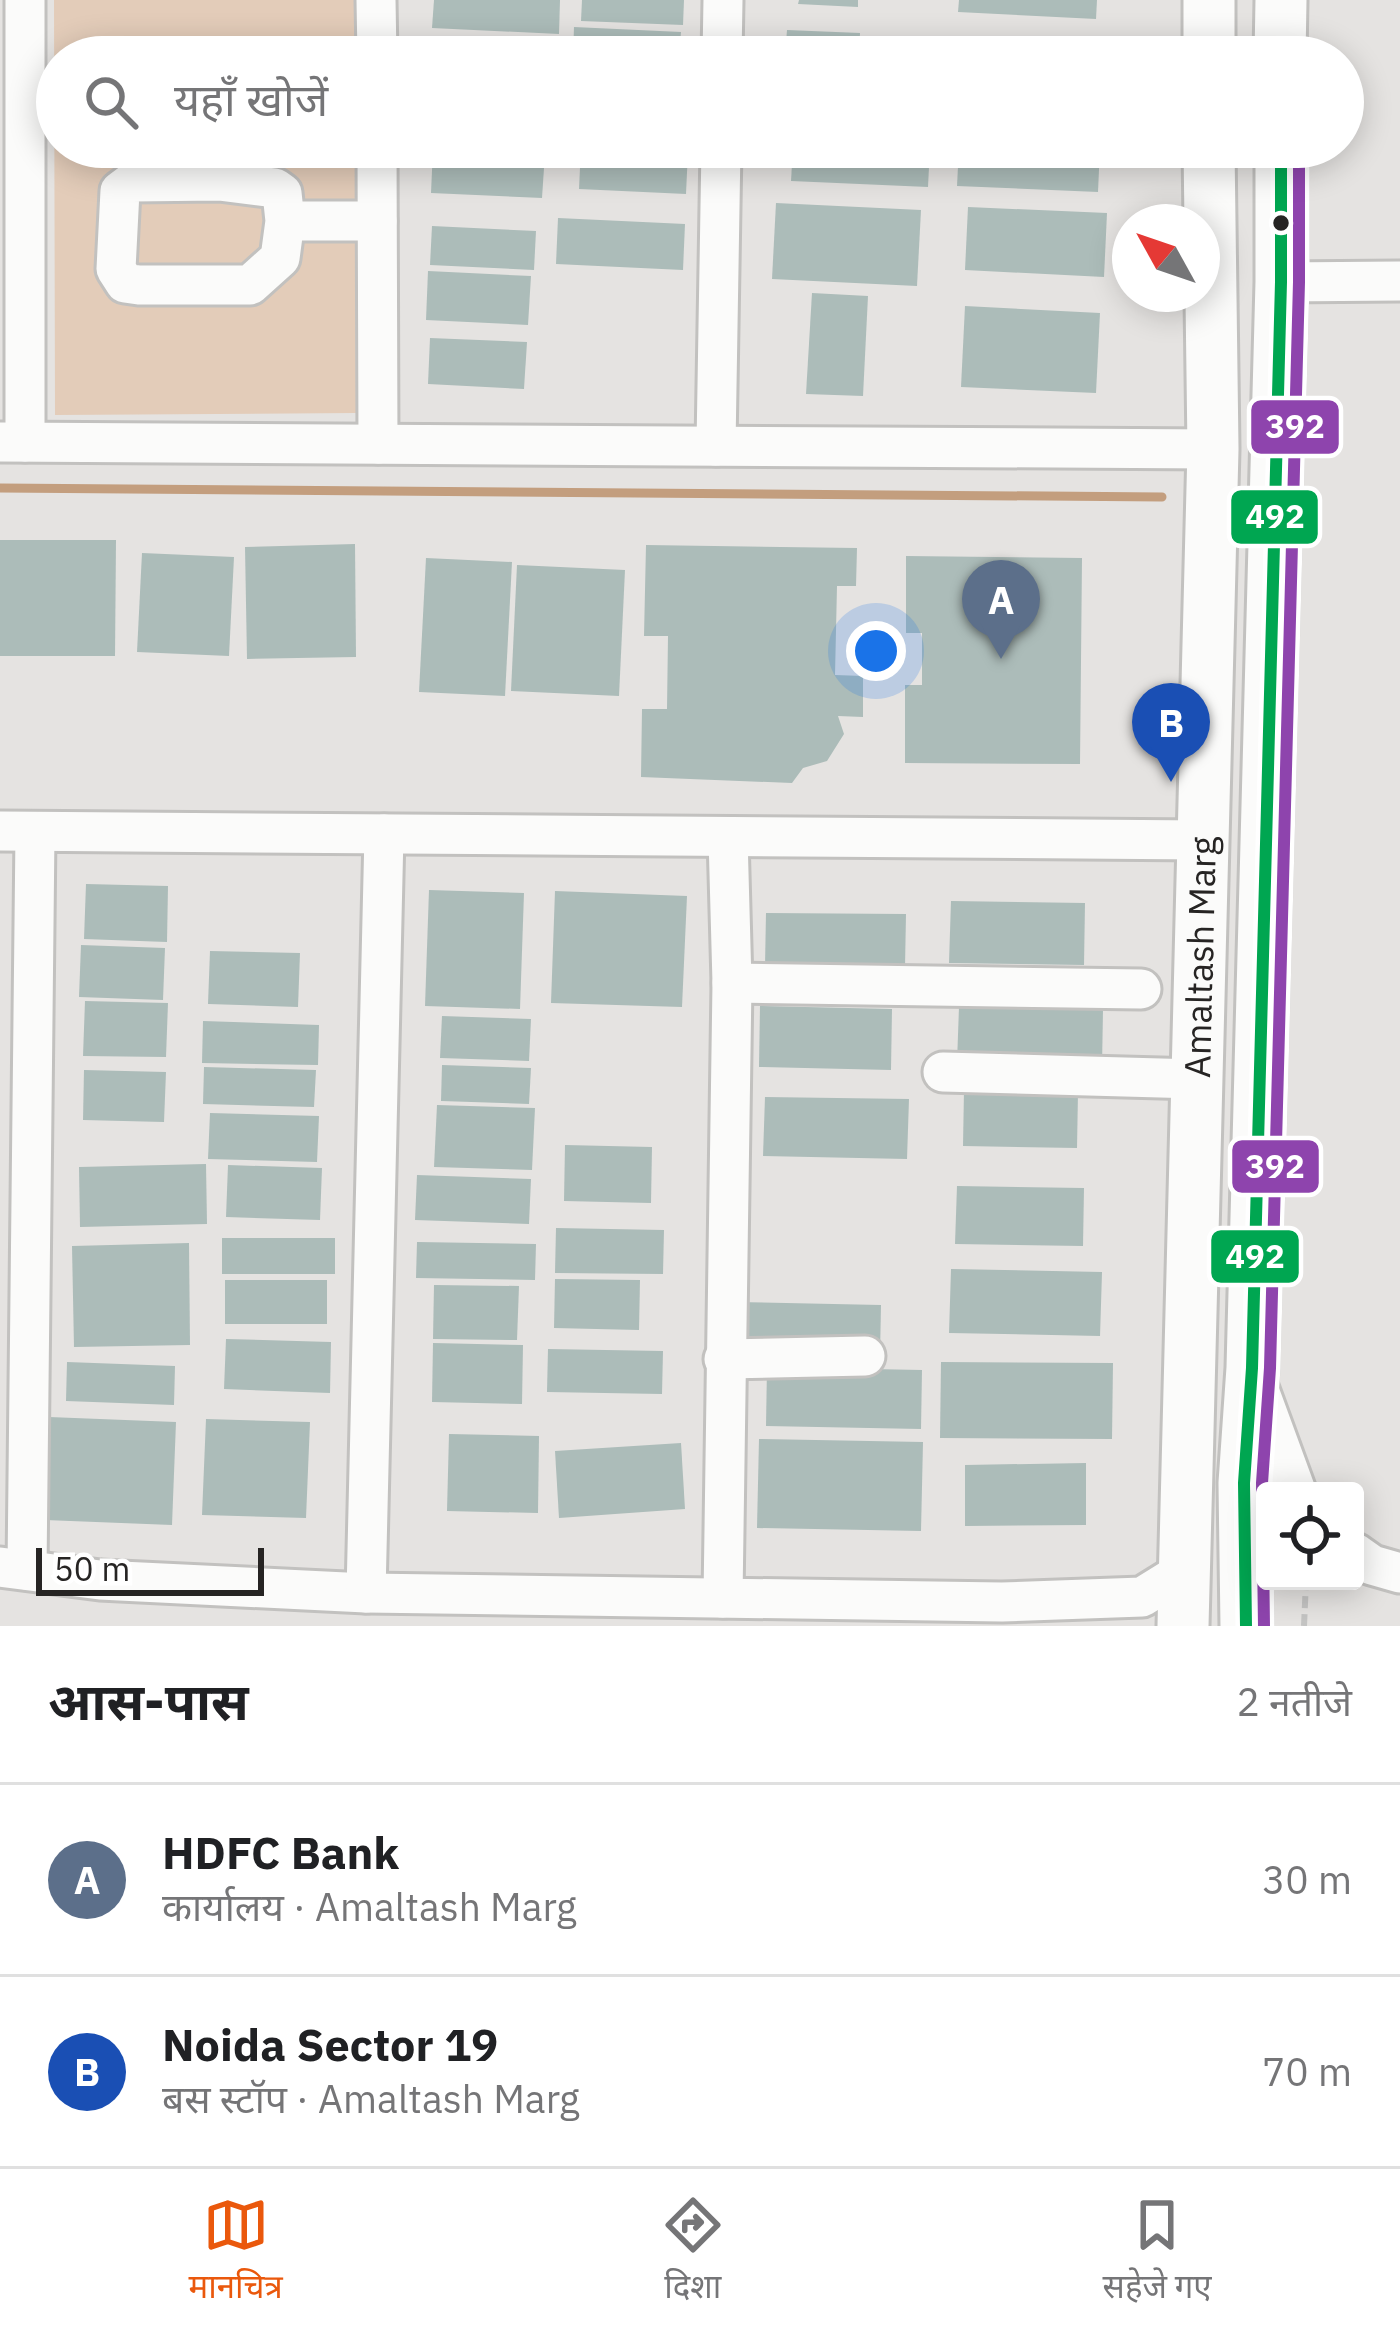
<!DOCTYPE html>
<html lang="hi">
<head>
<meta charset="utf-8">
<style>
	:root { --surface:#fff; --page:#f6f6f6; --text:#202124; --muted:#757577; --line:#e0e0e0; --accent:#ea580c }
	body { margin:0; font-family:"IBM Plex Sans","Noto Sans Devanagari",sans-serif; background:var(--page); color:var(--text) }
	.controls { position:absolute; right:36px; bottom:36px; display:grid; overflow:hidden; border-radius:12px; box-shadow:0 6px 30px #0003 }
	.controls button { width:108px; height:108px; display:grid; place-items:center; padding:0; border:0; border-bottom:3px solid var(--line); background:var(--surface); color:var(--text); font:60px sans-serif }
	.compass { position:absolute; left:1112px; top:204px; width:108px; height:108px; border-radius:50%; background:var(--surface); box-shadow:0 6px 30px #0003; rotate:310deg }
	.scale { position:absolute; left:36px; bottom:30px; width:228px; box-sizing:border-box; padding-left:12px; border:6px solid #262423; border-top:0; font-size:33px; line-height:42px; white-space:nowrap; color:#262423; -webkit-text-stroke:9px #fff; paint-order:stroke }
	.you { position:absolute; left:876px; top:651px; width:42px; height:42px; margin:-30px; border:9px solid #fff; border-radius:50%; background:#1a73e8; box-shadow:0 0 0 18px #1a73e833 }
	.badge { display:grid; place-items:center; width:78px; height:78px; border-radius:50%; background:var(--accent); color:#fff; font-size:39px; font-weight:700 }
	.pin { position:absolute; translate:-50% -99px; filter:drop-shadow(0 3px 6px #0008) }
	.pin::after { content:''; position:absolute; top:63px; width:42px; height:36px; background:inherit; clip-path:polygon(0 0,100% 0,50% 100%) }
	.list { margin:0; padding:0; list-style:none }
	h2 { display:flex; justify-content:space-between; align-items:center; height:156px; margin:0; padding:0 48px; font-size:51px }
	h2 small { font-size:39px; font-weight:400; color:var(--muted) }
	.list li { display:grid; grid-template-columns:78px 1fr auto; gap:36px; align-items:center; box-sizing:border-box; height:192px; padding:0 48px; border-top:3px solid var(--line) }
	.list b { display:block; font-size:45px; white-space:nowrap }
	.list p { margin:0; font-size:39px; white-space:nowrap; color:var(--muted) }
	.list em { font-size:39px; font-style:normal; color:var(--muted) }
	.icon { flex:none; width:66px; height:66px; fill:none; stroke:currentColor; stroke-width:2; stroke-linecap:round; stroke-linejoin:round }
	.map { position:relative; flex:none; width:1400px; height:1626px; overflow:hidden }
	.search { position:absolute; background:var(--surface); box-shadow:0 6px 30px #0003; left:36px; right:36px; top:36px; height:132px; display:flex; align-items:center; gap:30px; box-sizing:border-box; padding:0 42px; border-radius:66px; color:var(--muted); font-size:45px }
	.sheet { height:540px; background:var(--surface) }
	nav { display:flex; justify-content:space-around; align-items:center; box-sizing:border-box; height:168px; border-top:3px solid var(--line); background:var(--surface); font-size:33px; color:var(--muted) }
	nav a { display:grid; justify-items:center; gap:6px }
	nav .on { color:var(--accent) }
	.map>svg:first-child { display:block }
	.green { fill:#e3ccb9 }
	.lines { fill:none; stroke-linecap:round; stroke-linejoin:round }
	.stream { stroke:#c39e7e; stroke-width:9 }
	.building { fill:#acbcb9 }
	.minor-casing { stroke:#c2c1bf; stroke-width:45 }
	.major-casing { stroke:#c2c1bf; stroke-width:57 }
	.path { stroke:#c4c4c3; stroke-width:6; stroke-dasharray:12 6; stroke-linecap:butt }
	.minor { stroke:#fbfbfa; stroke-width:39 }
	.major { stroke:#fbfbfa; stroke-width:51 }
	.bus-1-casing { stroke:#fff; stroke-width:21 }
	.bus-2-casing { stroke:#fff; stroke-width:21 }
	.bus-1 { stroke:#00a651; stroke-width:12 }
	.bus-2 { stroke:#8e44ad; stroke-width:12 }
	.bus-dot { fill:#262423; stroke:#fff; stroke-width:4.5 }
	.labels { text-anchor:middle; stroke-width:10; stroke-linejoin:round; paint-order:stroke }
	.street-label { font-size:36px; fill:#262423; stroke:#fff }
	.line-badge { stroke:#fff; stroke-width:4.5 }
	.badge-label { font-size:33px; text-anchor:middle; font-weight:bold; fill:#fff }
</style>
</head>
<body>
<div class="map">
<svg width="1400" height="1626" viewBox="0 0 1400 1626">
	<rect width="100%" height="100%" fill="#e5e3e1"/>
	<path class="green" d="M 54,0 L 355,0 L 355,57 L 57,57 L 57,147 L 355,147 L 356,413 L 55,415 Z"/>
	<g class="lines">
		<path class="stream" d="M 0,488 L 1162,497"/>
	</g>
	<g class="building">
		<path d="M 434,0 L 560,0 L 559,34 L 432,28 Z"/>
		<path d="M 582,0 L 684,0 L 683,25 L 581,21 Z"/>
		<path d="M 799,0 L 858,0 L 858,7 L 798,4 Z"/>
		<path d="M 959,0 L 1097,0 L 1096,19 L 958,12 Z"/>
		<path d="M 574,27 L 681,32 L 679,57 L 573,57 Z"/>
		<path d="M 787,30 L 860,33 L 859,57 L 785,57 Z"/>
		<path d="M 1029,36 L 1098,39 L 1097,57 L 1028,57 Z"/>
		<path d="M 429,38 L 548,43 L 547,57 L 428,57 Z"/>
		<path d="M 581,147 L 688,151 L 686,194 L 579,189 Z"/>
		<path d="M 793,147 L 930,147 L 928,187 L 791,181 Z"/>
		<path d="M 959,147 L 1100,147 L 1098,192 L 957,186 Z"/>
		<path d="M 433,148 L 545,153 L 542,198 L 431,193 Z"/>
		<path d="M 776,203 L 921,210 L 917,286 L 772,279 Z"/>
		<path d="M 968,207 L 1107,213 L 1104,277 L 965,270 Z"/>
		<path d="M 558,218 L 685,224 L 683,270 L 556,264 Z"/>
		<path d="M 432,226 L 536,231 L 534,270 L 430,265 Z"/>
		<path d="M 428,271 L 531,276 L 528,325 L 426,320 Z"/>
		<path d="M 812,293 L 868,296 L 863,396 L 806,394 Z"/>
		<path d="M 965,306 L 1100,313 L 1096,393 L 961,387 Z"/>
		<path d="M 430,338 L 527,342 L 524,389 L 428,384 Z"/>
		<path d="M 0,540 L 116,540 L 115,656 L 0,656 Z"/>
		<path d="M 355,544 L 356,657 L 247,659 L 245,547 Z"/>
		<path d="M 646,545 L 857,548 L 856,586 L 837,586 L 835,675 L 863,676 L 863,717 L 838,716 L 844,734 L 827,761 L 803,768 L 792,783 L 641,777 L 642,709 L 667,709 L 668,636 L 644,636 Z"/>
		<path d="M 142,553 L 234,557 L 229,656 L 137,652 Z"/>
		<path d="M 906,556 L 1082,558 L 1080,764 L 905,763 L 905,685 L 922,685 L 922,633 L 906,633 Z"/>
		<path d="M 426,558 L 512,562 L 505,696 L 419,692 Z"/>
		<path d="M 517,565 L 625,570 L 619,696 L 511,691 Z"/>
		<path d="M 86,884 L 168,886 L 167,942 L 84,939 Z"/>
		<path d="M 429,890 L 524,893 L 520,1009 L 425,1006 Z"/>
		<path d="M 555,891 L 687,896 L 682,1007 L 551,1003 Z"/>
		<path d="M 951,901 L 1085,903 L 1084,965 L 949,963 Z"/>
		<path d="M 766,913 L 906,914 L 905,967 L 765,966 Z"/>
		<path d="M 81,945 L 165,948 L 163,1000 L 79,997 Z"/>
		<path d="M 210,951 L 300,953 L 298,1007 L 208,1004 Z"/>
		<path d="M 85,1001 L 168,1003 L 166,1057 L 83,1056 Z"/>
		<path d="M 760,1006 L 892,1009 L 891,1070 L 759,1067 Z"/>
		<path d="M 959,1007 L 1103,1010 L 1102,1066 L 957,1063 Z"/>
		<path d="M 442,1016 L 531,1019 L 529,1061 L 440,1058 Z"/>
		<path d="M 203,1021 L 319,1025 L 318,1065 L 202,1063 Z"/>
		<path d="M 442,1065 L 531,1068 L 529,1104 L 441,1101 Z"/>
		<path d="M 204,1067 L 316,1070 L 314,1107 L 203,1104 Z"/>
		<path d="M 84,1070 L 166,1072 L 164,1122 L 83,1120 Z"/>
		<path d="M 964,1090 L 1078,1092 L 1077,1148 L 963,1146 Z"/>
		<path d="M 765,1097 L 909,1099 L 907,1159 L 763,1156 Z"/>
		<path d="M 437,1105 L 535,1108 L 532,1170 L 434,1167 Z"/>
		<path d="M 210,1113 L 319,1116 L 317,1162 L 208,1159 Z"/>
		<path d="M 565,1145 L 652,1147 L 651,1203 L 564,1201 Z"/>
		<path d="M 206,1164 L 207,1224 L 80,1227 L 79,1167 Z"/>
		<path d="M 228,1165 L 322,1168 L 320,1220 L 226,1217 Z"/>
		<path d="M 417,1175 L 531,1179 L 529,1224 L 415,1220 Z"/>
		<path d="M 957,1186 L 1084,1188 L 1083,1246 L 955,1244 Z"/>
		<path d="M 556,1228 L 664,1230 L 663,1274 L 555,1273 Z"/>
		<rect x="222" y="1238" width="113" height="36"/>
		<path d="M 417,1242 L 536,1244 L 535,1280 L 416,1278 Z"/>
		<path d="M 189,1243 L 190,1345 L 74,1347 L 72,1246 Z"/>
		<path d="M 951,1269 L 1102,1272 L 1100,1336 L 949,1333 Z"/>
		<path d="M 555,1279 L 640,1280 L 639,1330 L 554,1328 Z"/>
		<rect x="225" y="1280" width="102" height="44"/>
		<path d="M 434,1285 L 519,1286 L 517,1340 L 433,1339 Z"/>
		<path d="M 735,1302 L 881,1305 L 880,1355 L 734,1352 Z"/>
		<path d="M 226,1339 L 331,1342 L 330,1393 L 224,1389 Z"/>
		<path d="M 433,1343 L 523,1345 L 522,1404 L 432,1402 Z"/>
		<path d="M 548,1349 L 663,1351 L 662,1394 L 547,1392 Z"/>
		<path d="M 67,1362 L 175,1366 L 174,1405 L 66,1401 Z"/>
		<path d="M 941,1362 L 1113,1363 L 1112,1439 L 940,1438 Z"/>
		<path d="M 767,1367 L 922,1370 L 921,1429 L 766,1426 Z"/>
		<path d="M 49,1417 L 176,1422 L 172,1525 L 45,1520 Z"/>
		<path d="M 206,1419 L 310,1422 L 306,1518 L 202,1515 Z"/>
		<path d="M 449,1434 L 539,1436 L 538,1513 L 447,1511 Z"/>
		<path d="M 759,1439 L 923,1442 L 921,1531 L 757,1528 Z"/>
		<path d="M 681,1443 L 685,1509 L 559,1518 L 555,1451 Z"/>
		<path d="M 1086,1463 L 1086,1525 L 965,1526 L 965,1465 Z"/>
	</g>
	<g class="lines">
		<defs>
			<g id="minor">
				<path d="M 25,0 L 25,442"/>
				<path d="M 376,0 L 377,57"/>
				<path d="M 722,57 L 723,0"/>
				<path d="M 377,147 L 378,444"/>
				<path d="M 285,221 L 280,258 L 250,285 L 139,285 L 125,283 L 116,269 L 120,191 L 132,182 L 219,181 L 275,188 L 282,193 L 285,221 L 377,221"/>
				<path d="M 1281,282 L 1400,281"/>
				<path d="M 0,442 L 1213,449"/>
				<path d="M 716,446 L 721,147"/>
				<path d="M 0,831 L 1203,840"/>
				<path d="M 732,983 L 1141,989"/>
				<path d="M 943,1072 L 1197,1079"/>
				<path d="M 724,1359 L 865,1356"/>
				<path d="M 1255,1379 L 1296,1491"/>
				<path d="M 1355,1553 L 1372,1565 L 1400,1573"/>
				<path d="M 0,1567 L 100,1580 L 366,1593 L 1002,1602 L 1142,1597 L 1184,1571"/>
				<path d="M 27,1570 L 35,832"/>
				<path d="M 366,1593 L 384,834"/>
				<path d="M 723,1598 L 732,983 L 728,837"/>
			</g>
			<g id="major">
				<path d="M 1209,57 L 1209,0"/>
				<path d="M 1280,57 L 1281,0"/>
				<path id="s1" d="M 1183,1626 L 1213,449 L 1209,147"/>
				<path d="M 1246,1626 L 1244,1483 L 1252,1368 L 1281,282 L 1281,147"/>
			</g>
		</defs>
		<use href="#minor" class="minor-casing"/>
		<use href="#major" class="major-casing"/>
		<path class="path" d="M 1304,1626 L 1306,1581"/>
		<use href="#minor" class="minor"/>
		<use href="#major" class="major"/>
		<defs>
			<path id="bus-1" d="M 1246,1626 L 1244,1483 L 1252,1368 L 1281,282 L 1281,147"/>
			<path id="bus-2" d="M 1264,1626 L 1262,1483 L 1270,1368 L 1299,282 L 1299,147"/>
		</defs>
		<use href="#bus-1" class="bus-1-casing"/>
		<use href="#bus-2" class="bus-2-casing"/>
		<use href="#bus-1" class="bus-1"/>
		<use href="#bus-2" class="bus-2"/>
	</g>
	<circle class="bus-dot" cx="1281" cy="223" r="10"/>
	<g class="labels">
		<g class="street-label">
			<text dy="13" stroke="none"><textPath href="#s1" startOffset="669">Amaltash Marg</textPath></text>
		</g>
	</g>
	<g class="line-badge">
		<rect x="1249" y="398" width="92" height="58" rx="12" fill="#8e44ad"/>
		<rect x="1229" y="488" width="91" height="58" rx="12" fill="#00a651"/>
		<rect x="1230" y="1138" width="91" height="57" rx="12" fill="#8e44ad"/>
		<rect x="1209" y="1228" width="92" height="57" rx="12" fill="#00a651"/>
	</g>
	<g class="badge-label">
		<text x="1295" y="438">392</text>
		<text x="1275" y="528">492</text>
		<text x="1275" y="1178">392</text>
		<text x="1255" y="1268">492</text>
	</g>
</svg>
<div class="controls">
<button><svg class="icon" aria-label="locate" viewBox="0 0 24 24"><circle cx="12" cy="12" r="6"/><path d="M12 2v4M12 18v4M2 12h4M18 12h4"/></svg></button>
</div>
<svg class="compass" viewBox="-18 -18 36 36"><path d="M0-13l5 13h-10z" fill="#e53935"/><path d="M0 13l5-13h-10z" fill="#757577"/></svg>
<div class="scale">50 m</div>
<div class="you"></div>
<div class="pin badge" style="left:1001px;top:659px;background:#5c6f8a">A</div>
<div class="pin badge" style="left:1171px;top:782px;background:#1a4fb4">B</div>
<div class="search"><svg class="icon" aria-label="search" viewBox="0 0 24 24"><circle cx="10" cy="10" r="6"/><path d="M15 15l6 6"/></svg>यहाँ खोजें</div>
</div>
<section class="sheet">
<h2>आस-पास<small>2 नतीजे</small></h2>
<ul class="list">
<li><span class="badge" style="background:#5c6f8a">A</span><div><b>HDFC Bank</b><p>कार्यालय · Amaltash Marg</p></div><em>30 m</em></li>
<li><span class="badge" style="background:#1a4fb4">B</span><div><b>Noida Sector 19</b><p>बस स्टॉप · Amaltash Marg</p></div><em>70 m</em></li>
</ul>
</section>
<nav>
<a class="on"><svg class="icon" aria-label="map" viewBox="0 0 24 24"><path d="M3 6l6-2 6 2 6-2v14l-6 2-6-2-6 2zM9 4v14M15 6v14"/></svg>मानचित्र</a>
<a><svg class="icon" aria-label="directions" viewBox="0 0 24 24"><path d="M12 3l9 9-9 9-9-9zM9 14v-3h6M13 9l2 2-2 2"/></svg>दिशा</a>
<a><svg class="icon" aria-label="saved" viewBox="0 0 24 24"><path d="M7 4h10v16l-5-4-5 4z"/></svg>सहेजे गए</a>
</nav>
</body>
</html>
